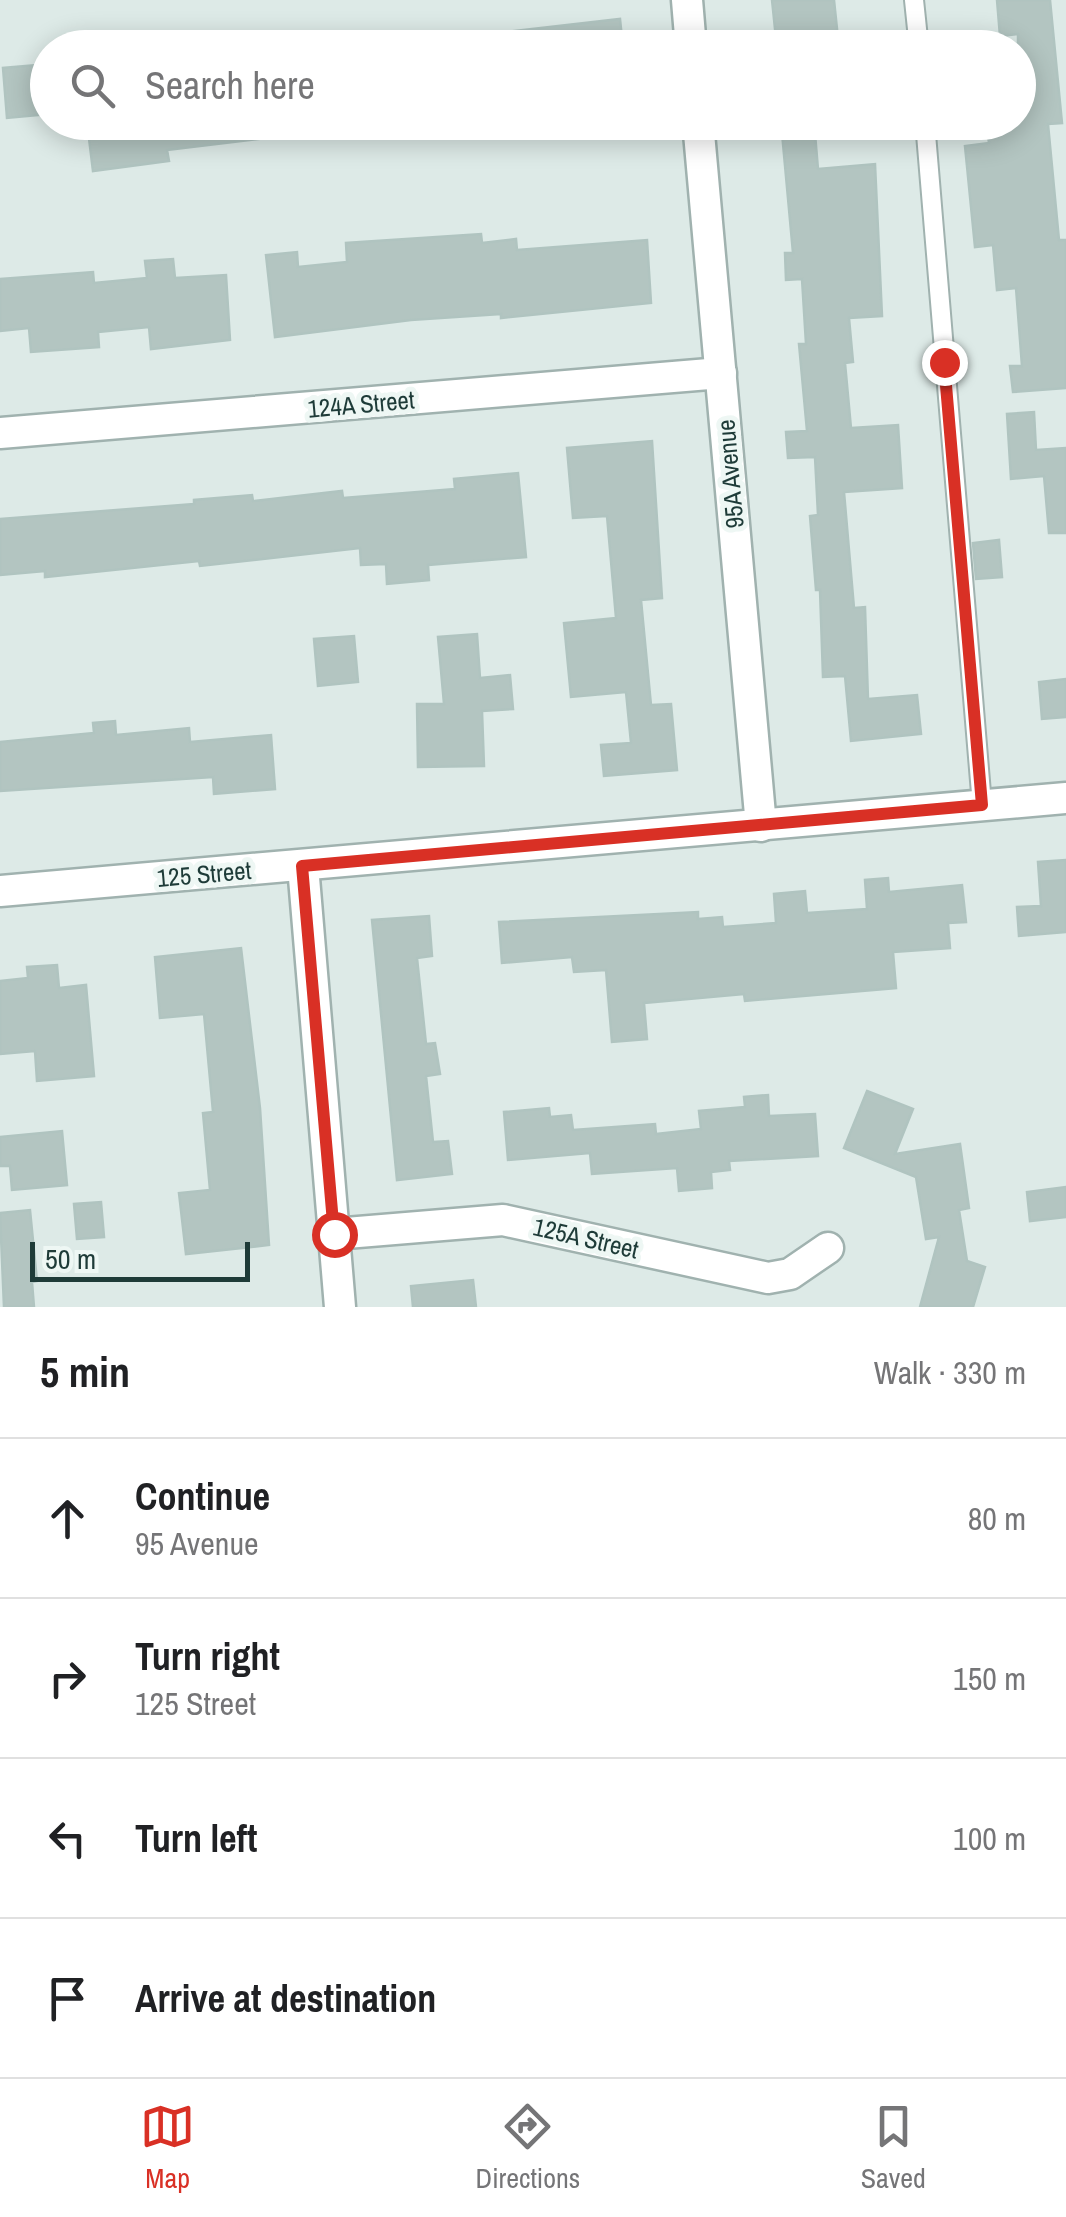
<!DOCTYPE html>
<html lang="en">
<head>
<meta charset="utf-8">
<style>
	:root { --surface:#fff; --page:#f2f2f2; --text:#202124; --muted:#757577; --line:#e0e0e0; --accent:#d93025 }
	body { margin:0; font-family:"Archivo Narrow",sans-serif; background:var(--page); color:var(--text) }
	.scale { position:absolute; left:30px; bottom:25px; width:220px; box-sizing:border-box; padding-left:10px; border:5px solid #1e3b38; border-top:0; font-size:28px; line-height:35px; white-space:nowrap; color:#1e3b38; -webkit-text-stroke:8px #eef7f4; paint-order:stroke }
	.stop { position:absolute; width:30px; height:30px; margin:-22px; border:8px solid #d93025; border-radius:50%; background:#fff }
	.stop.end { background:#d93025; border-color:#fff; box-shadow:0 2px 10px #0008 }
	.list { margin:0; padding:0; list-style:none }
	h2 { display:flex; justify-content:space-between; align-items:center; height:130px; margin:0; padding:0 40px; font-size:42px }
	h2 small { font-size:32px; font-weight:400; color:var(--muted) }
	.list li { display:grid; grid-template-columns:65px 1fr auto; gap:30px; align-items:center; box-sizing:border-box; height:160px; padding:0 40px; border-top:2px solid var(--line) }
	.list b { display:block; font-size:38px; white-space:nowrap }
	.list p { margin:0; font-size:32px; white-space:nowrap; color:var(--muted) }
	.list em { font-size:32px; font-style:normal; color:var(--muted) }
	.icon { flex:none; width:55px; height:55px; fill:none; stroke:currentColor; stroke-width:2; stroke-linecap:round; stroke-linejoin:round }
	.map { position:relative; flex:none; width:1066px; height:1307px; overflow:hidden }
	.search { position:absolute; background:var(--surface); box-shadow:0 5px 25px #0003; left:30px; right:30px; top:30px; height:110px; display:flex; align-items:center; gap:25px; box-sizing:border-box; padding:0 35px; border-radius:55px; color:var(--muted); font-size:38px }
	.sheet { height:770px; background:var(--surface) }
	nav { display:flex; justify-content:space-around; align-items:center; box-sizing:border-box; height:140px; border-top:2px solid var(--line); background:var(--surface); font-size:28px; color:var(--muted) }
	nav a { display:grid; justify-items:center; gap:5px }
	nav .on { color:var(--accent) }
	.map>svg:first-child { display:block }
	.building { fill:#b3c5c1; stroke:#b0c4c0; stroke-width:2.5 }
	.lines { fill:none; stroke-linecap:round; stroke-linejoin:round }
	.service-casing { stroke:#a0b2af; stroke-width:22 }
	.minor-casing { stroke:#a0b2af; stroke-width:35 }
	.service { stroke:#fff; stroke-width:18 }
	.minor { stroke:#fff; stroke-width:30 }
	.route { stroke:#d93025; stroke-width:12 }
	.labels { text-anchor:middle; stroke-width:10; stroke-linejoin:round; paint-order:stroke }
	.street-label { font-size:25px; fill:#1e3b38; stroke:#eef7f4 }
</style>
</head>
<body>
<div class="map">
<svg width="1066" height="1307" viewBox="0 0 1066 1307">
	<rect width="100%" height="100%" fill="#ddeae7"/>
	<g class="building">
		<path d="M 772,0 L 834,0 L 839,48 L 777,48 Z"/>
		<path d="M 997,0 L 1050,0 L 1062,123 L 1048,124 L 1059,240 L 1066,240 L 1066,388 L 1013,392 L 1010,366 L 1022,366 L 1016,288 L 997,290 L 993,245 L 975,247 L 965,146 L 989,143 L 986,122 L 1018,122 L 1018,34 L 1000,36 Z"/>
		<path d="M 620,19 L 623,48 L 506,48 L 505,32 Z"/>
		<path d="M 48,64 L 48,114 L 7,118 L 3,68 Z"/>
		<path d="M 87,122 L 266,122 L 267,138 L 167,150 L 169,161 L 93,171 Z"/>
		<path d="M 781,122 L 814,122 L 818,169 L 875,164 L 882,316 L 849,318 L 853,362 L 845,363 L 851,428 L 898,425 L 902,488 L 844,492 L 854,608 L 865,607 L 868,699 L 917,695 L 921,734 L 851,741 L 845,676 L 823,677 L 820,590 L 816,590 L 810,516 L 818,515 L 815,457 L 788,458 L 786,432 L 807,431 L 799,344 L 806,344 L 802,279 L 786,280 L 785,253 L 793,253 Z"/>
		<path d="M 481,234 L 482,243 L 516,239 L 517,250 L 647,240 L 651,303 L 501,318 L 501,314 L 411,320 L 275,337 L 266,255 L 297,252 L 298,267 L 347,262 L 346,243 Z"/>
		<path d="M 173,259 L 175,278 L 226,275 L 230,340 L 151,349 L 149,327 L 98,332 L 99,347 L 31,352 L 29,328 L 0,331 L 0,279 L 93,272 L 94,283 L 147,278 L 145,261 Z"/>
		<path d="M 1034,412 L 1036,450 L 1066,448 L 1066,533 L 1049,533 L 1044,476 L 1011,479 L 1007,414 Z"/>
		<path d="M 652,441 L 662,598 L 641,600 L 651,705 L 671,704 L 677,770 L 604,776 L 601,745 L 631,743 L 626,692 L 571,697 L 564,623 L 616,618 L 607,516 L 573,518 L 567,448 Z"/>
		<path d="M 518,473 L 526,557 L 428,565 L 429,580 L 387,584 L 386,564 L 361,565 L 360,548 L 200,566 L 199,561 L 45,577 L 45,571 L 0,575 L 0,519 L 194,504 L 194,500 L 252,495 L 253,501 L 342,491 L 343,498 L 455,489 L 454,479 Z"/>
		<path d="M 999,540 L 1002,577 L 976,579 L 973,543 Z"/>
		<path d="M 477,634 L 480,678 L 510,675 L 513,709 L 482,711 L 484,766 L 418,767 L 417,704 L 444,704 L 438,637 Z"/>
		<path d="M 354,636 L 358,682 L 318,686 L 314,639 Z"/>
		<path d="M 1066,679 L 1066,717 L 1042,719 L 1039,682 Z"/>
		<path d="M 115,721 L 116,735 L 189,728 L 190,742 L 271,735 L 275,789 L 214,794 L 213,777 L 0,791 L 0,742 L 94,733 L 93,723 Z"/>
		<path d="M 1066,860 L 1066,932 L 1019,936 L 1017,907 L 1041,906 L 1038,862 Z"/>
		<path d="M 888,878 L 889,892 L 962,885 L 966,922 L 948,923 L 950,948 L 893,952 L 896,988 L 745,1001 L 744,994 L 644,1003 L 647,1039 L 612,1042 L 606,970 L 574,972 L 572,957 L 502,963 L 499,922 L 698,912 L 698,919 L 722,917 L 723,927 L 776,923 L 774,894 L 805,891 L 807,913 L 867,909 L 865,880 Z"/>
		<path d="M 429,916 L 432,956 L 417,958 L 426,1044 L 435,1043 L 440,1074 L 426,1076 L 433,1142 L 448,1141 L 452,1174 L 397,1180 L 372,920 Z"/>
		<path d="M 241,948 L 260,1108 L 269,1245 L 186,1254 L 179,1193 L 210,1190 L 203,1113 L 213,1112 L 204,1014 L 160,1018 L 155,957 Z"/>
		<path d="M 57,965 L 59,988 L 86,985 L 94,1076 L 37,1081 L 35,1051 L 0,1054 L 0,981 L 28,978 L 27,967 Z"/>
		<path d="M 867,1091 L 913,1109 L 895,1154 L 960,1144 L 969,1208 L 959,1210 L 967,1261 L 985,1267 L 973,1307 L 920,1307 L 939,1237 L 926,1239 L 916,1177 L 844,1148 Z"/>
		<path d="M 768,1095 L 769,1116 L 815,1114 L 818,1156 L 729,1161 L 730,1170 L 711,1172 L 712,1188 L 679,1191 L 677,1168 L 592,1174 L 590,1153 L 508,1160 L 504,1112 L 549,1108 L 550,1117 L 571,1115 L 573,1130 L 655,1124 L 656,1134 L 701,1129 L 699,1111 L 745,1107 L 744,1097 Z"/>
		<path d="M 62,1131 L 67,1185 L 12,1190 L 10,1166 L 0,1166 L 0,1137 Z"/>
		<path d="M 1066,1187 L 1066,1217 L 1030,1221 L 1027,1192 Z"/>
		<path d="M 101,1202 L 104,1237 L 77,1239 L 74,1204 Z"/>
		<path d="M 30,1210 L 37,1281 L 32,1282 L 34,1307 L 4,1307 L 0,1213 Z"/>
		<path d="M 473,1280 L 476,1307 L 413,1307 L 411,1286 Z"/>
	</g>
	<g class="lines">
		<defs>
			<g id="service">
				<path d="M 914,0 L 919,48"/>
				<path d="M 925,122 L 982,805"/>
			</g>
			<g id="minor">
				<path d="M 687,0 L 691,48"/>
				<path d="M 698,122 L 761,826"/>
				<path d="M 0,433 L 721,373"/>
				<path d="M 303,866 L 340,1307"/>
				<path d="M 0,891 L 1066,798"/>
				<path d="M 334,1234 L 503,1220 L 768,1278 L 790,1274 L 828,1248"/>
			</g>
		</defs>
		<use href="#service" class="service-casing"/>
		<use href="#minor" class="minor-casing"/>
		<use href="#service" class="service"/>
		<use href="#minor" class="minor"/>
	</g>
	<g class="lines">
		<path class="route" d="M 334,1234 L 302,866 L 982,805 L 944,362"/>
	</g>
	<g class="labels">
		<g class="street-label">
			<text transform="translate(361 404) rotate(-5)" y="9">124A Street</text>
			<text transform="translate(730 474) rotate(-95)" y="9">95A Avenue</text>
			<text transform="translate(204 874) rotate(-5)" y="9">125 Street</text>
			<text transform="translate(586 1238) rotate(13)" y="9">125A Street</text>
		</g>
	</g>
</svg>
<div class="scale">50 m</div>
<div class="stop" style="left:334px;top:1234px"></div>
<div class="stop end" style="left:944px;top:362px"></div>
<div class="search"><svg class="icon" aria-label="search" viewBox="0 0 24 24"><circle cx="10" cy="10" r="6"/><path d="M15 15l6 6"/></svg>Search here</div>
</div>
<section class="sheet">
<h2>5 min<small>Walk · 330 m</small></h2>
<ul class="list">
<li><svg class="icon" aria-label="ahead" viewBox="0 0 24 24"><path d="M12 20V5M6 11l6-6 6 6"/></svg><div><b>Continue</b><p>95 Avenue</p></div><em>80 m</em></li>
<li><svg class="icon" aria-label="right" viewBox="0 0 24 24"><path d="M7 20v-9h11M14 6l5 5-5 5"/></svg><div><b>Turn right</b><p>125 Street</p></div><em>150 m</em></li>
<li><svg class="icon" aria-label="left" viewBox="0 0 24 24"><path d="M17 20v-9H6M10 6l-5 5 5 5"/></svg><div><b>Turn left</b></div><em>100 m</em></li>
<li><svg class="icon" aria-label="arrive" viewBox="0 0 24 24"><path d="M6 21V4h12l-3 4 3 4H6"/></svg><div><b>Arrive at destination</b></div></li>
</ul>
</section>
<nav>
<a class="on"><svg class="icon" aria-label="map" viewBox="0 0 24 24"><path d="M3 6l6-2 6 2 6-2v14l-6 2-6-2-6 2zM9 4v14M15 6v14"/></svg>Map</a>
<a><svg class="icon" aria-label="directions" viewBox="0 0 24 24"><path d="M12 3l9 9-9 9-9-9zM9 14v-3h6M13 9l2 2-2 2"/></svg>Directions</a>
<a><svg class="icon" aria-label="saved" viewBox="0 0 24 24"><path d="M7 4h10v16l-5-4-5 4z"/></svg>Saved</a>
</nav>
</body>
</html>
